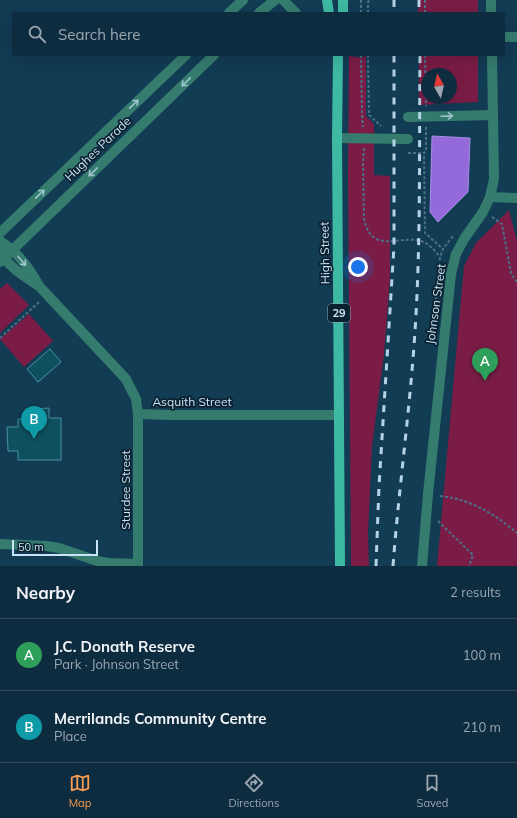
<!DOCTYPE html>
<html lang="en">
<head>
<meta charset="utf-8">
<style>
	:root { --surface:#0e2c3f; --page:#1c384a; --text:#f1f3f6; --muted:#9ba7b0; --line:#2e4859; --accent:#fb9e50 }
	body { margin:0; font-family:Mulish,sans-serif; background:var(--page); color:var(--text) }
	.compass { position:absolute; left:421px; top:68px; width:36px; height:36px; border-radius:50%; background:var(--surface); box-shadow:0 4px 16px #0002; rotate:352deg }
	.scale { position:absolute; left:12px; bottom:10px; width:86px; box-sizing:border-box; padding-left:4px; border:2px solid #c9e4f7; border-top:0; font-size:11px; line-height:14px; white-space:nowrap; color:#c9e4f7; -webkit-text-stroke:3px #0a212f; paint-order:stroke }
	.you { position:absolute; left:358px; top:267px; width:14px; height:14px; margin:-10px; border:3px solid #fff; border-radius:50%; background:#1a73e8; box-shadow:0 0 0 6px #1a73e833 }
	.badge { display:grid; place-items:center; width:26px; height:26px; border-radius:50%; background:var(--accent); color:#fff; font-size:13px; font-weight:700 }
	.pin { position:absolute; translate:-50% -33px; filter:drop-shadow(0 1px 2px #0008) }
	.pin::after { content:''; position:absolute; top:21px; width:14px; height:12px; background:inherit; clip-path:polygon(0 0,100% 0,50% 100%) }
	.list { margin:0; padding:0; list-style:none }
	h2 { display:flex; justify-content:space-between; align-items:center; height:52px; margin:0; padding:0 16px; font-size:17px }
	h2 small { font-size:13px; font-weight:400; color:var(--muted) }
	.list li { display:grid; grid-template-columns:26px 1fr auto; gap:12px; align-items:center; box-sizing:border-box; height:72px; padding:0 16px; border-top:1px solid var(--line) }
	.list b { display:block; font-size:15px; white-space:nowrap }
	.list p { margin:0; font-size:13px; white-space:nowrap; color:var(--muted) }
	.list em { font-size:13px; font-style:normal; color:var(--muted) }
	.icon { flex:none; width:22px; height:22px; fill:none; stroke:currentColor; stroke-width:2; stroke-linecap:round; stroke-linejoin:round }
	.map { position:relative; flex:none; width:517px; height:566px; overflow:hidden }
	.search { position:absolute; background:var(--surface); box-shadow:0 4px 16px #0002; left:12px; right:12px; top:12px; height:44px; display:flex; align-items:center; gap:10px; box-sizing:border-box; padding:0 14px; border-radius:0px; color:var(--muted); font-size:15px }
	.sheet { height:196px; background:var(--surface) }
	nav { display:flex; justify-content:space-around; align-items:center; box-sizing:border-box; height:56px; border-top:1px solid var(--line); background:var(--surface); font-size:11px; color:var(--muted) }
	nav a { display:grid; justify-items:center; gap:2px }
	nav .on { color:var(--accent) }
	.map>svg:first-child { display:block }
	.green { fill:#7a1c45; fill-rule:evenodd }
	.water { fill:#946ada; stroke:#a48fe3 }
	.building { fill:#0f505f; stroke:#4991a5 }
	.lines { fill:none; stroke-linecap:round; stroke-linejoin:round }
	.path { stroke:#4b7087; stroke-width:2; stroke-dasharray:3 2; stroke-linecap:butt }
	.minor { stroke:#357c6e; stroke-width:10 }
	.major { stroke:#3eb9a3; stroke-width:10 }
	.rail { stroke:#b6d3e6; stroke-width:3; stroke-dasharray:7 7; stroke-linecap:butt }
	.oneway { stroke:#9dc5ce }
	.labels { text-anchor:middle; stroke-width:3.5; stroke-linejoin:round; paint-order:stroke }
	.shield { fill:#0a212f; stroke:#90aabb; stroke-width:1 }
	.shield-label { font-size:11px; font-weight:bold; fill:#c9e4f7 }
	.street-label { font-size:12px; fill:#c9e4f7; stroke:#0a212f }
</style>
</head>
<body>
<div class="map">
<svg width="517" height="566" viewBox="0 0 517 566">
	<rect width="100%" height="100%" fill="#123b54"/>
	<g class="green">
		<rect x="418" y="0" width="60" height="13"/>
		<path d="M 364,55 L 366,55 L 366,116 L 374,124 L 374,175 L 390,176 L 390,278 L 384,354 L 372,447 L 368,534 L 369,566 L 351,566 L 348,173 L 349,56 L 364,58 Z"/>
		<path d="M 419,55 L 478,55 L 478,102 L 419,105 ZM 427,74 L 451,74 L 451,98 L 427,98 Z"/>
		<path d="M 509,210 L 517,241 L 517,566 L 437,566 L 464,266 L 476,243 Z"/>
		<path d="M 7,283 L 29,305 L 0,333 L 0,289 Z"/>
		<path d="M 29,314 L 53,341 L 24,367 L 0,339 Z"/>
	</g>
	<path class="water" d="M 432,136 L 470,138 L 468,192 L 438,222 L 430,212 Z"/>
	<g class="building">
		<path d="M 50,349 L 61,362 L 38,382 L 27,369 Z"/>
		<path d="M 49,408 L 49,418 L 61,418 L 61,460 L 18,460 L 18,451 L 8,451 L 7,427 L 18,427 L 18,419 L 32,418 L 32,409 Z"/>
	</g>
	<g class="lines">
		<g class="path">
			<path d="M 361,0 L 361,13"/>
			<path d="M 425,0 L 425,13"/>
			<path d="M 368,13 L 368,2 L 370,0"/>
			<path d="M 361,55 L 362,114 L 363,127"/>
			<path d="M 368,55 L 369,115 L 381,126"/>
			<path d="M 425,55 L 426,106"/>
			<path d="M 426,127 L 426,151 L 424,153 L 425,233 L 443,249"/>
			<path d="M 364,148 L 363,163 L 364,219 C 372,255 399,235 421,241 C 430,244 435,251 440,257"/>
			<path d="M 408,153 L 424,153"/>
			<path d="M 492,217 L 502,224 L 511,273 L 517,282"/>
			<path d="M 434,320 L 440,257 L 443,249 L 453,236"/>
			<path d="M 0,338 L 39,302"/>
			<path d="M 440,496 C 470,499 495,514 517,533"/>
			<path d="M 438,521 L 473,555 L 469,566"/>
		</g>
		<g class="minor">
			<path d="M 283,0 L 296,13"/>
			<path d="M 491,0 L 491,13"/>
			<path d="M 229,13 L 243,0"/>
			<path d="M 259,13 L 275,0"/>
			<path d="M 504,37 L 517,37"/>
			<path d="M 408,117 L 493,115"/>
			<path d="M 337,138 L 408,139"/>
			<path d="M 490,197 L 517,198"/>
			<path d="M 0,233 L 186,55"/>
			<path d="M 0,241 C 17,252 29,267 38,284"/>
			<path d="M 0,251 C 7,266 25,277 39,286 L 126,379 L 136,399 L 138,414 L 171,415 L 339,415"/>
			<path d="M 0,262 L 214,55"/>
			<path d="M 138,414 L 138,566"/>
			<path d="M 0,544 L 47,546 L 59,548 L 97,561 L 109,563 L 138,564"/>
			<path d="M 422,566 L 428,494 L 451,274 L 456,254 L 464,239 L 483,212 L 490,197 L 494,179 L 492,55"/>
		</g>
		<g class="major">
			<path d="M 327,0 L 329,13"/>
			<path d="M 343,13 L 343,0"/>
			<path d="M 338,55 L 337,138 L 340,566"/>
		</g>
		<g class="rail">
			<path d="M 394,0 L 394,13"/>
			<path d="M 419,0 L 419,13"/>
			<path d="M 376,566 L 379,486 L 394,246 L 394,55"/>
			<path d="M 393,566 C 399,487 410,409 415,331 C 421,239 419,147 420,55"/>
		</g>
	</g>
	<defs><path id="oneway-shaft" d="M-6 0H5M1.5-3L5.5 0L1.5 3" fill="none" stroke-width="1.6" stroke-linecap="round" stroke-linejoin="round"/></defs>
	<g class="oneway">
		<use href="#oneway-shaft" transform="translate(186 82) rotate(136)"/>
		<use href="#oneway-shaft" transform="translate(134 104) rotate(-44)"/>
		<use href="#oneway-shaft" transform="translate(447 116) rotate(-2)"/>
		<use href="#oneway-shaft" transform="translate(93 172) rotate(136)"/>
		<use href="#oneway-shaft" transform="translate(40 194) rotate(-44)"/>
		<use href="#oneway-shaft" transform="translate(22 261) rotate(49)"/>
	</g>
	<g class="labels">
		<rect class="shield" x="328" y="304" width="22" height="18" rx="3"/>
		<g class="shield-label">
			<text x="339" y="317">29</text>
		</g>
		<g class="street-label">
			<text transform="translate(98 149) rotate(-44)" y="4">Hughes Parade</text>
			<text transform="translate(325 253) rotate(-91)" y="4">High Street</text>
			<text transform="translate(436 304) rotate(-82)" y="4">Johnson Street</text>
			<text x="192" y="406">Asquith Street</text>
			<text transform="translate(126 490) rotate(-90)" y="4">Sturdee Street</text>
		</g>
	</g>
</svg>
<svg class="compass" viewBox="-18 -18 36 36"><path d="M0-13l5 13h-10z" fill="#e53935"/><path d="M0 13l5-13h-10z" fill="#9ba7b0"/></svg>
<div class="scale">50 m</div>
<div class="you"></div>
<div class="pin badge" style="left:485px;top:381px;background:#2e9e5b">A</div>
<div class="pin badge" style="left:34px;top:439px;background:#0f9aa8">B</div>
<div class="search"><svg class="icon" aria-label="search" viewBox="0 0 24 24"><circle cx="10" cy="10" r="6"/><path d="M15 15l6 6"/></svg>Search here</div>
</div>
<section class="sheet">
<h2>Nearby<small>2 results</small></h2>
<ul class="list">
<li><span class="badge" style="background:#2e9e5b">A</span><div><b>J.C. Donath Reserve</b><p>Park · Johnson Street</p></div><em>100 m</em></li>
<li><span class="badge" style="background:#0f9aa8">B</span><div><b>Merrilands Community Centre</b><p>Place</p></div><em>210 m</em></li>
</ul>
</section>
<nav>
<a class="on"><svg class="icon" aria-label="map" viewBox="0 0 24 24"><path d="M3 6l6-2 6 2 6-2v14l-6 2-6-2-6 2zM9 4v14M15 6v14"/></svg>Map</a>
<a><svg class="icon" aria-label="directions" viewBox="0 0 24 24"><path d="M12 3l9 9-9 9-9-9zM9 14v-3h6M13 9l2 2-2 2"/></svg>Directions</a>
<a><svg class="icon" aria-label="saved" viewBox="0 0 24 24"><path d="M7 4h10v16l-5-4-5 4z"/></svg>Saved</a>
</nav>
</body>
</html>
